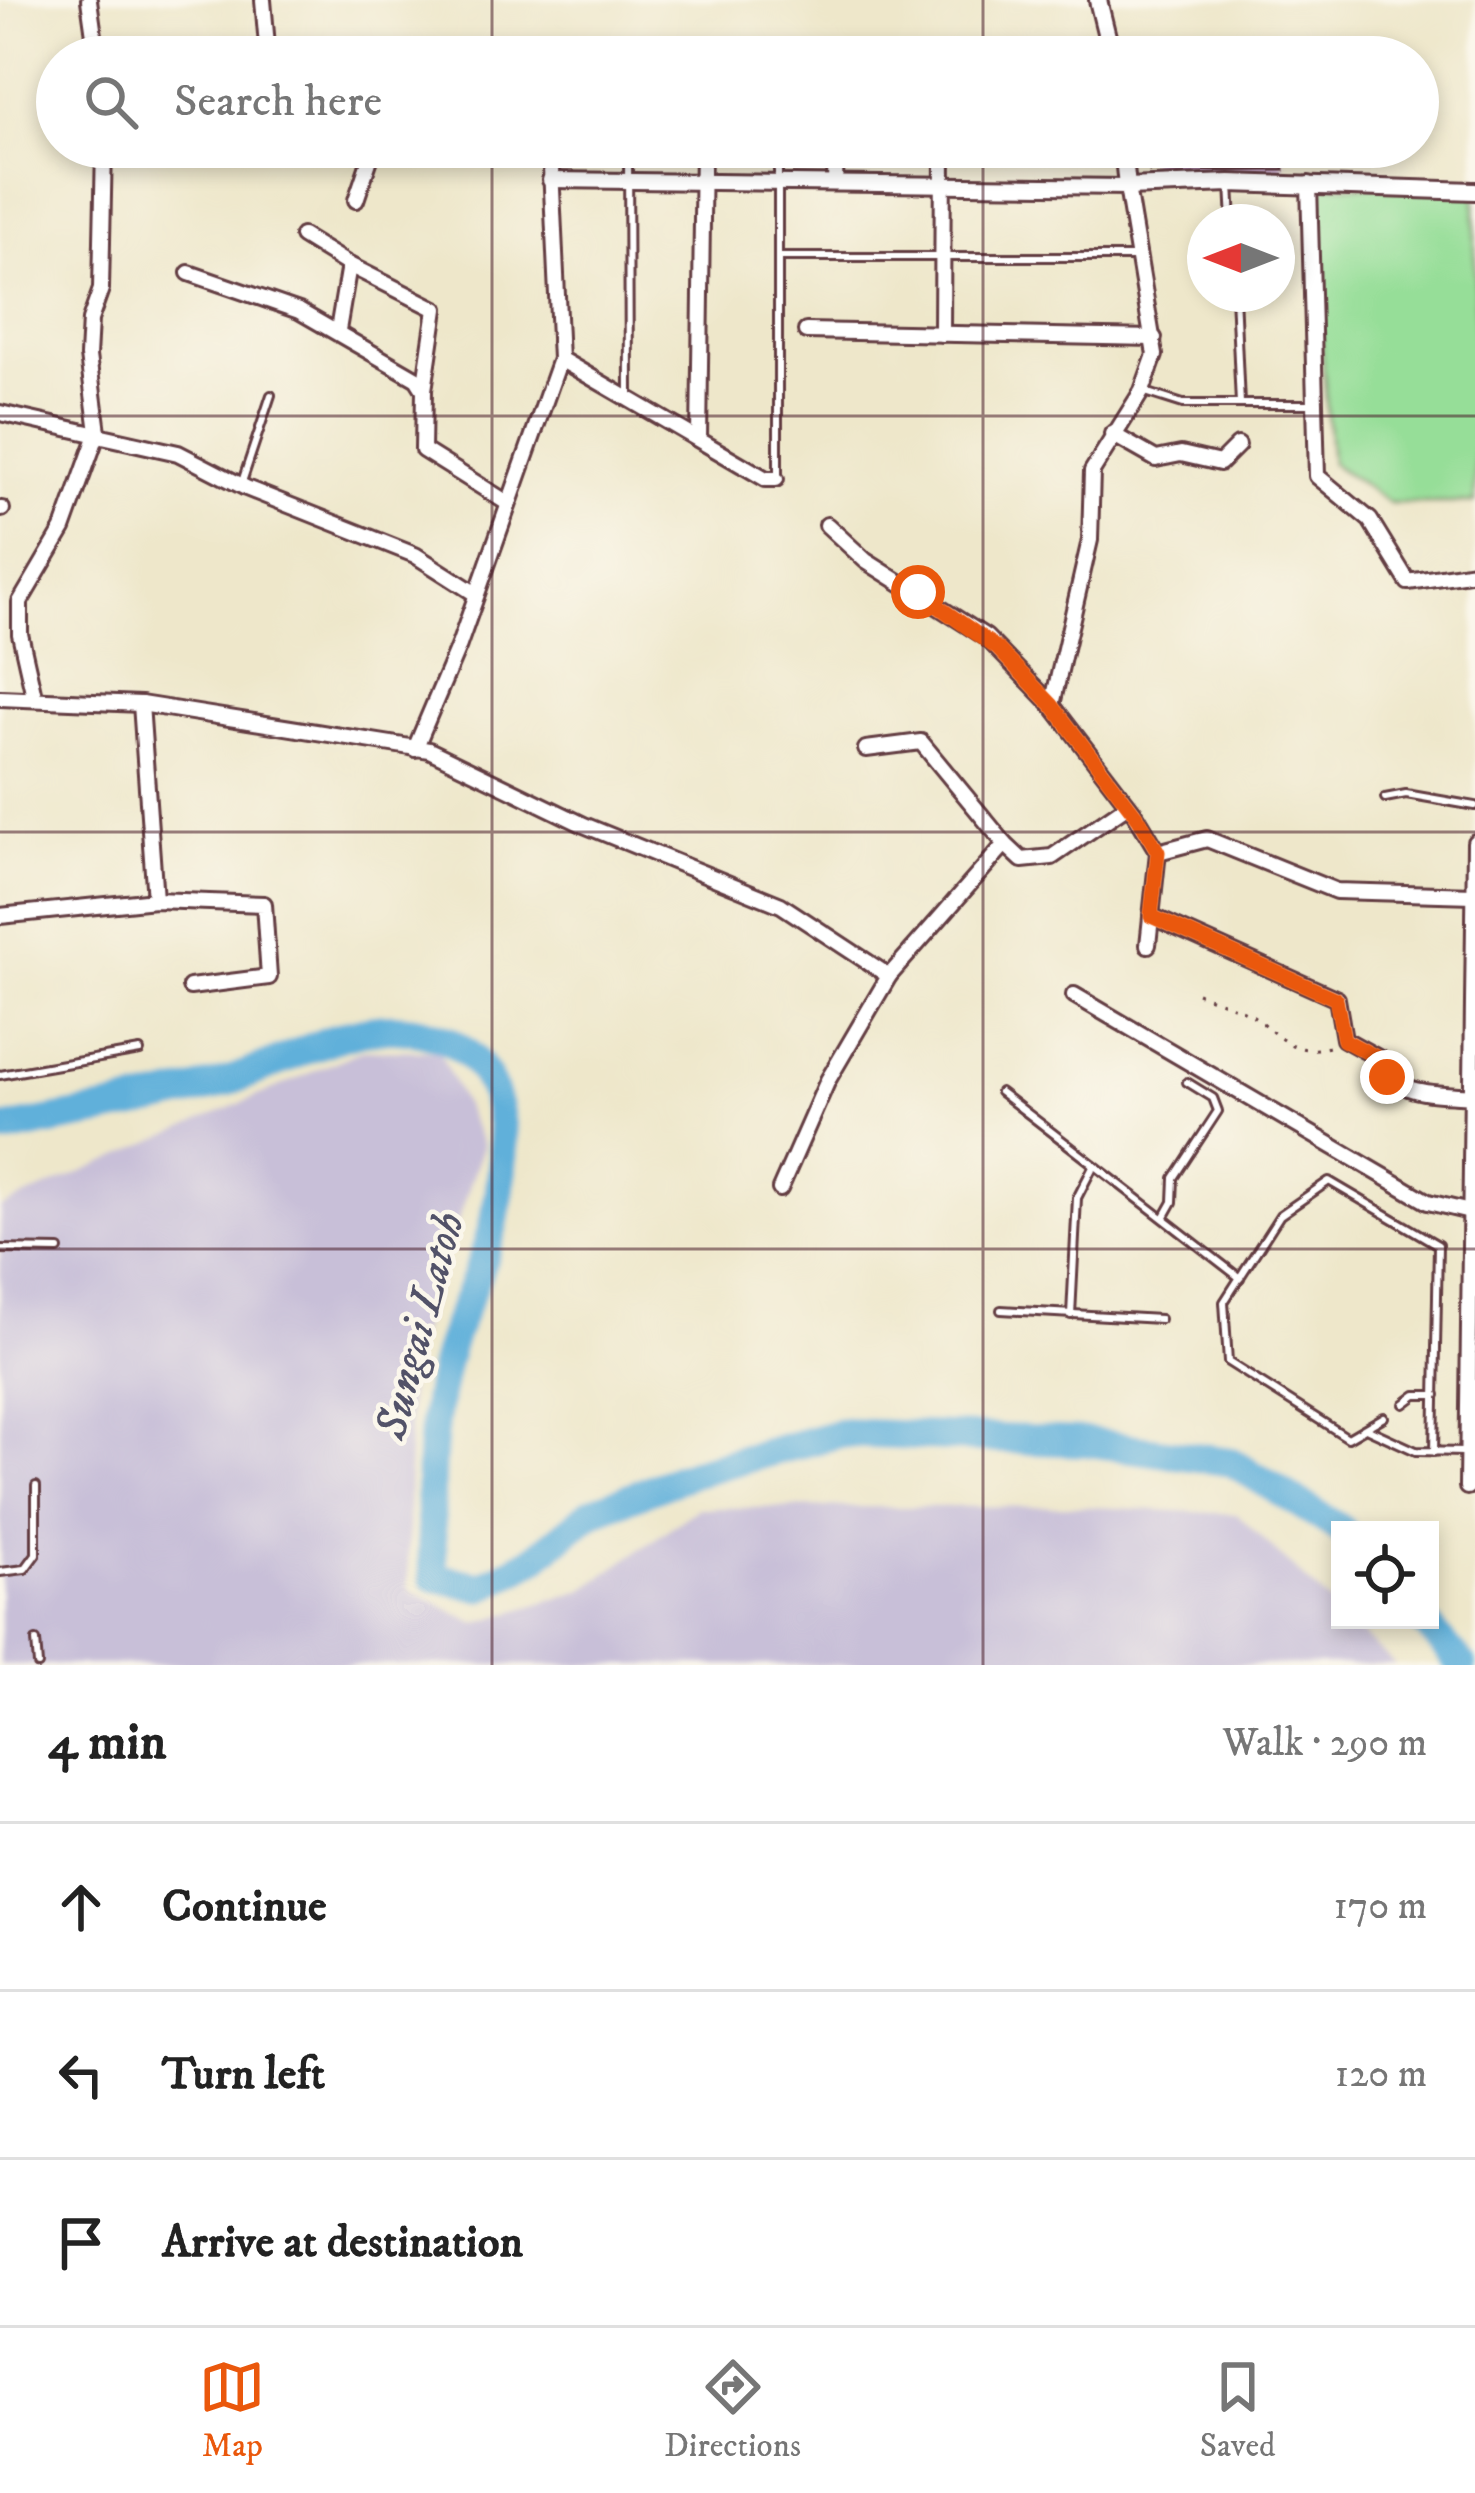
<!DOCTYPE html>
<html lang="en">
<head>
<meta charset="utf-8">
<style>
	:root { --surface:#fff; --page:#f2f2f2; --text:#222; --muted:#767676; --line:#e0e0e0; --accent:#ea580c }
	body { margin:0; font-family:"IM FELL DW Pica",serif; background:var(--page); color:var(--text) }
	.controls { position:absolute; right:36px; bottom:36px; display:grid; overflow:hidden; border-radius:0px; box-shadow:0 6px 18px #0003 }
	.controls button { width:108px; height:108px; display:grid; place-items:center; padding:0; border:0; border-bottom:3px solid var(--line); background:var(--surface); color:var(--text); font:60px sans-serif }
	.compass { position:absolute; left:1187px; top:204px; width:108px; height:108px; border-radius:50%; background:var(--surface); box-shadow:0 6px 18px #0003; rotate:270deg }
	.stop { position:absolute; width:36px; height:36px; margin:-27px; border:9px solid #ea580c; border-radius:50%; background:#fff }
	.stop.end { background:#ea580c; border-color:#fff; box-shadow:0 3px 12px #0008 }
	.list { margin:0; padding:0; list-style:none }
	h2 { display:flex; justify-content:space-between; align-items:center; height:156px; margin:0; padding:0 48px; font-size:51px }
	h2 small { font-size:39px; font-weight:400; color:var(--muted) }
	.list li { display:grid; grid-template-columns:78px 1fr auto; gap:36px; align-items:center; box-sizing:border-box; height:168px; padding:0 48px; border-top:3px solid var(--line) }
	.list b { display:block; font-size:45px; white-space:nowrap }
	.list em { font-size:39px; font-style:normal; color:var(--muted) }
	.icon { flex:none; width:66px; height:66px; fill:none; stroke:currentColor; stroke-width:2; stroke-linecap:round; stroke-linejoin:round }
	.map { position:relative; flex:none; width:1475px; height:1665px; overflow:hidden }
	.search { position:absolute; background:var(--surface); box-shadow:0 6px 18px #0003; left:36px; right:36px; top:36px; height:132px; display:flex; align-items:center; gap:30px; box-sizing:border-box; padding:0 42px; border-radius:66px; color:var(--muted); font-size:45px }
	.sheet { height:660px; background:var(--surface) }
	nav { display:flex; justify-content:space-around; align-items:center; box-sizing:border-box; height:168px; border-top:3px solid var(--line); background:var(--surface); font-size:33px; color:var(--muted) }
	nav a { display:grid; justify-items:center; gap:6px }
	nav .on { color:var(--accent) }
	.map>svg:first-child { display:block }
	.industrial { fill:#c8bfd8 }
	.green { fill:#96de98; stroke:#707e62; stroke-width:3 }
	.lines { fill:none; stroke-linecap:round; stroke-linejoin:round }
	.river { stroke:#60b0da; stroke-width:30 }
	.building { fill:#c89ed8 }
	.service-casing { stroke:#633d43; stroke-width:12 }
	.minor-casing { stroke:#633d43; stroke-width:20 }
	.tertiary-casing { stroke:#633d43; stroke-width:22 }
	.path { stroke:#633d43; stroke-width:3; stroke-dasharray:3 9; stroke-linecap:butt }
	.service { stroke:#fff; stroke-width:6 }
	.minor { stroke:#fff; stroke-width:14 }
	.tertiary { stroke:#fff; stroke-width:16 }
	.route { stroke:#ea580c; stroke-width:15 }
	.grid { fill:none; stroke:#4a1f2b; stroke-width:3; stroke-opacity:0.55 }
	.labels { text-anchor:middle; stroke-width:9; stroke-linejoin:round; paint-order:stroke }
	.water-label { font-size:45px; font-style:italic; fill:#525268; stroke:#fbf7ec }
</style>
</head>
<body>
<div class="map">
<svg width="1475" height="1665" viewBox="0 0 1475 1665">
	<rect width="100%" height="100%" fill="#fbf7ec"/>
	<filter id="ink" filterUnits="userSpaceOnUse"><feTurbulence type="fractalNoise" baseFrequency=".00833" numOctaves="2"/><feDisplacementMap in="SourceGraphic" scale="24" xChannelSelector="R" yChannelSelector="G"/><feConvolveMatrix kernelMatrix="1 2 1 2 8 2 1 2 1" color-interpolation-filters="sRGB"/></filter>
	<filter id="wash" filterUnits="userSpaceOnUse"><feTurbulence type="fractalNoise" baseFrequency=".004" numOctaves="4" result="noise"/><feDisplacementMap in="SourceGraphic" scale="48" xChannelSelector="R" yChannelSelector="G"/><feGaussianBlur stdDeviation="2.7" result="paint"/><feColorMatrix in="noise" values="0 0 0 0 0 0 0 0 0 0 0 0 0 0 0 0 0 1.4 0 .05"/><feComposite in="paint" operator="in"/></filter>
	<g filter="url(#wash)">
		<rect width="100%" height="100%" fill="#eee7ca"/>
		<path class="industrial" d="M 363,1050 L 439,1051 L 483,1146 L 409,1367 L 408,1589 L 477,1623 L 583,1590 L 698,1508 L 1076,1506 L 1237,1514 L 1340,1613 L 1340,1620 L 1347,1620 L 1395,1665 L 0,1665 L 0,1208 Z"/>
		<path class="green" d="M 1309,184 L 1475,191 L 1475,503 L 1390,503 L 1331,463 Z"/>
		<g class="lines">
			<g class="river">
				<path d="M 7,1130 C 79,1114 158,1105 229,1081 C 280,1065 338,1027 393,1028 C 512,1032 514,1143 491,1233 C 479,1279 453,1323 443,1370 C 426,1448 429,1499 434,1577 L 482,1587 L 534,1559 L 591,1512 L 692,1473 L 841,1433 L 1087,1442 L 1232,1462 L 1342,1530"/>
				<path d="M 1422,1620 L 1462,1665"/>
			</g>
		</g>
		<g id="blocks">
			<path class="building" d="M 1150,147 L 1283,147 L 1284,170 L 1150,171 Z"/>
		</g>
	</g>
	<g filter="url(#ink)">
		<use href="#blocks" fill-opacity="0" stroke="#633d43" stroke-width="3"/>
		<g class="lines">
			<defs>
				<g id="service">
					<path d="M 628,147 L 629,394"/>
					<path d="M 1230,184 L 1232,222"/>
					<path d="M 778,257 L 1135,257"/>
					<path d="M 1235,294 L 1240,404"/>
					<path d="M 1142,391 L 1183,404 L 1313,404"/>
					<path d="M 778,475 L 778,147"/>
					<path d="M 242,482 L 271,395"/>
					<path d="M 1385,798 L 1406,794 L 1475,806"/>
					<path d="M 0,1075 L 140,1051"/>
					<path d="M 1000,1092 L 1240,1278"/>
					<path d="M 1164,1218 L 1173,1202 L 1174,1178 L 1218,1111 L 1213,1098 L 1187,1082"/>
					<path d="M 0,1249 L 59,1250"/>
					<path d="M 1001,1310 L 1160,1319"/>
					<path d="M 1071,1315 L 1077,1198 L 1094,1165"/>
					<path d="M 1404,1404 L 1416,1395 L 1436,1395"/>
					<path d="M 1384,1417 L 1348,1438 L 1228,1362 L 1224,1302 L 1280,1215 L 1329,1181 L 1438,1245 L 1434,1452"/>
					<path d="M 1368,1429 L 1416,1451 L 1464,1452"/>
					<path d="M 0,1572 L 25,1569 L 36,1554 L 36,1486"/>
					<path d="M 36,1641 L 38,1665"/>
				</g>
				<g id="minor">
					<path d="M 89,0 L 97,57"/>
					<path d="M 263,0 L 268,57"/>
					<path d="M 467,153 L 468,147"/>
					<path d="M 550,180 L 1127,187 L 1155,355 L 1142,391 L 1092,471 L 1090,540 L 1052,705"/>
					<path d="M 835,183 L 836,147"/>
					<path d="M 1309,184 L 1317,476 L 1370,520 L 1408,582 L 1475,572"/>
					<path d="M 356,200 L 374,147"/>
					<path d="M 302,236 L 349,265 L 338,330"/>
					<path d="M 349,265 L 436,309 L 424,390"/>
					<path d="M 189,273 L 299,311 L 417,379 L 424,390 L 423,450 L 506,502"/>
					<path d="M 806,331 L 1154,338"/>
					<path d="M 942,334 L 943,147"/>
					<path d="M 560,359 L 766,479 L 776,479"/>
					<path d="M 0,413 L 178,453 L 246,488 L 415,555 L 476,594"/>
					<path d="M 1112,434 L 1156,459 L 1181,454 L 1220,463 L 1238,445"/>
					<path d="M 699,439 L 703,147"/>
					<path d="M 0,509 L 2,509"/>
					<path d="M 827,525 L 866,561 L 986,637 L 1052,705 L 1134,812 L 1158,852 L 1148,945"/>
					<path d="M 34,696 L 20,634 L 20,602 L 63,529 L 98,432 L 88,356 L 90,320 L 101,289 L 104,147"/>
					<path d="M 0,698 L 141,704 L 429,750 L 584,825 L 781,905 L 889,976"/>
					<path d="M 141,704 L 155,900"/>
					<path d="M 415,749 L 459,645 L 560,359 L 550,147"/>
					<path d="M 866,749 L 921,742 L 1005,844"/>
					<path d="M 1158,852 L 1207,839 L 1336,891 L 1474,895"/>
					<path d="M 0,916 L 155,900 L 264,904 L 269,977 L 190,987"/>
					<path d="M 1151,916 L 1337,999 L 1344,1039 L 1380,1059 C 1395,1098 1433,1092 1472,1096"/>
					<path d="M 1074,995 L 1428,1202 L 1470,1212"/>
					<path d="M 780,1189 L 828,1080 L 889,976 L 1005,844 L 1022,860 L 1052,857 L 1128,805"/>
					<path d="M 1467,1487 L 1475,842"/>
				</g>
				<g id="tertiary">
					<path d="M 1098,0 L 1112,57"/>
					<path d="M 1123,147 L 1127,187 L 1230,183 L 1475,191"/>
				</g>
			</defs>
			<use href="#service" class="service-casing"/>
			<use href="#minor" class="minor-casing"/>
			<use href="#tertiary" class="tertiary-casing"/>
			<path class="path" d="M 1197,993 C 1216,1001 1246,1008 1261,1022 C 1283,1041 1297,1055 1329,1047"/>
			<use href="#service" class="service"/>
			<use href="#minor" class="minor"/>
			<use href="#tertiary" class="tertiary"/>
		</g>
	</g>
	<g class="lines" filter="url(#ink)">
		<path class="route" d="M 918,592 L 998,649 L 1052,705 L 1139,819 L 1158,852 L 1151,916 L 1336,999 L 1344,1040 L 1380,1059 L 1387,1077"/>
	</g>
	<path class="grid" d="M 492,0 L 492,57M 983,0 L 983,57M 492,147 L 492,1665M 983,147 L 983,1665M 0,416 L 1475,416M 0,832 L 1475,832M 0,1249 L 1475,1249"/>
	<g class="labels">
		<g class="water-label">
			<text transform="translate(418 1325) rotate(-75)" y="16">Sungai Latoh</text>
		</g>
	</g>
</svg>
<div class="controls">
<button><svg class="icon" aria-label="locate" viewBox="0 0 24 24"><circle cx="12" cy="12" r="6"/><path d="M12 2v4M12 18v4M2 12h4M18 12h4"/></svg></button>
</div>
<svg class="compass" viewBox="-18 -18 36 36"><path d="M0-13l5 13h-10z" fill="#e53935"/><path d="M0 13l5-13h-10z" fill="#767676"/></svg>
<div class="stop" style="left:918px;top:592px"></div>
<div class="stop end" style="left:1387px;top:1077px"></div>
<div class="search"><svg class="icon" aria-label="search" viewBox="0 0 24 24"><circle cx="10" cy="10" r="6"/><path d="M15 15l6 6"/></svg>Search here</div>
</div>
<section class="sheet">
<h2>4 min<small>Walk · 290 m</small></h2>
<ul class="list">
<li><svg class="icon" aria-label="ahead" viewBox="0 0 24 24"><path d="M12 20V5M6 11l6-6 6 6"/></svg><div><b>Continue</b></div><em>170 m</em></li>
<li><svg class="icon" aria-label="left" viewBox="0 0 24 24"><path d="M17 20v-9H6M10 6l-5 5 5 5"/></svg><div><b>Turn left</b></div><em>120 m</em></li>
<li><svg class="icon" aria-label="arrive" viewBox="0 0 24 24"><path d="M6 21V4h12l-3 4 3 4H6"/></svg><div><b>Arrive at destination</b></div></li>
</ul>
</section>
<nav>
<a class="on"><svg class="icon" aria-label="map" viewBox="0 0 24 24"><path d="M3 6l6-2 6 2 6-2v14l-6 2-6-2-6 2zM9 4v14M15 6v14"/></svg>Map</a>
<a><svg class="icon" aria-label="directions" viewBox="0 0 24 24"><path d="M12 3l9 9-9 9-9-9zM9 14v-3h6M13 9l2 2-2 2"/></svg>Directions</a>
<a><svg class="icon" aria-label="saved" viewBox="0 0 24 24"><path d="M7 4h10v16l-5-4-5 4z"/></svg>Saved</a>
</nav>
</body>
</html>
